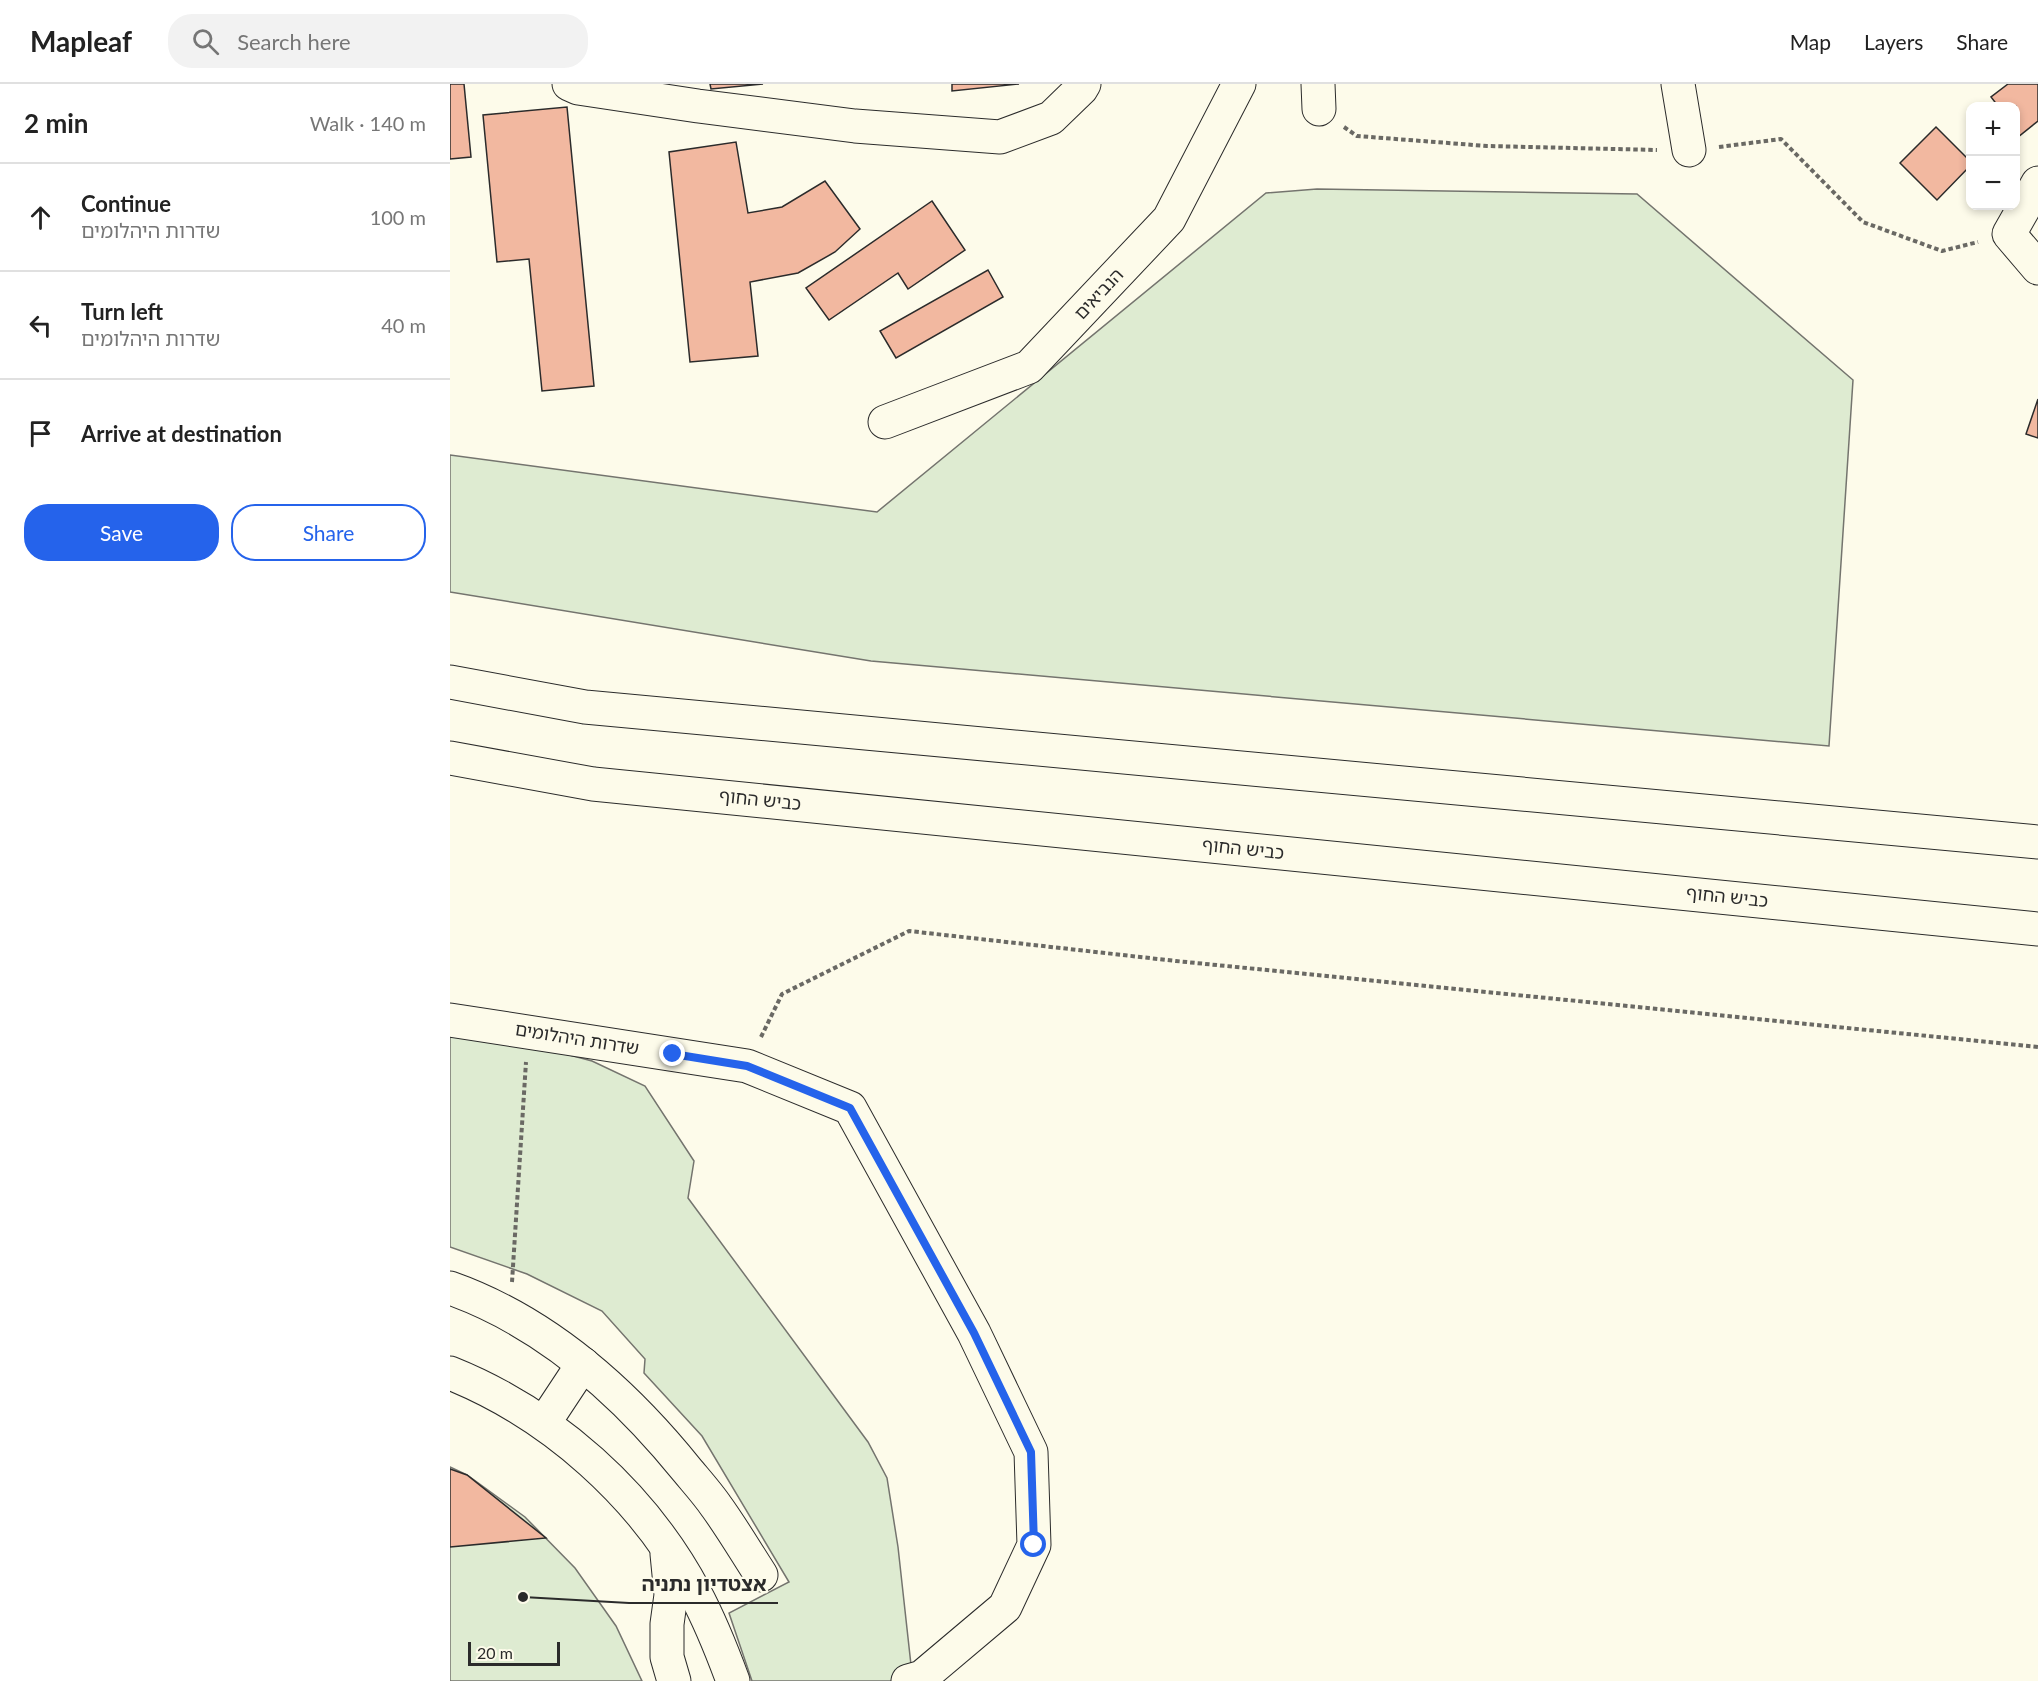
<!DOCTYPE html>
<html lang="en">
<head>
<meta charset="utf-8">
<style>
	:root { --surface:#fff; --page:#f2f2f2; --text:#222; --muted:#767676; --line:#e0e0e0; --accent:#2563eb }
	body { margin:0; font-family:Lato,"Noto Sans Hebrew",sans-serif; background:var(--page); color:var(--text) }
	.controls { position:absolute; right:18px; top:18px; display:grid; overflow:hidden; border-radius:12px; box-shadow:0 3px 9px #0003 }
	.controls button { width:54px; height:54px; display:grid; place-items:center; padding:0; border:0; border-bottom:2px solid var(--line); background:var(--surface); color:var(--text); font:30px sans-serif }
	.scale { position:absolute; left:18px; bottom:15px; width:92px; box-sizing:border-box; padding-left:6px; border:3px solid #2b2b2b; border-top:0; font-size:16px; line-height:21px; white-space:nowrap; color:#2b2b2b; -webkit-text-stroke:4px #fdfbea; paint-order:stroke }
	.stop { position:absolute; width:18px; height:18px; margin:-14px; border:4px solid #2563eb; border-radius:50%; background:#fff }
	.stop.end { background:#2563eb; border-color:#fff; box-shadow:0 2px 6px #0008 }
	.list { margin:0; padding:0; list-style:none }
	h2 { display:flex; justify-content:space-between; align-items:center; height:78px; margin:0; padding:0 24px; font-size:26px }
	h2 small { font-size:20px; font-weight:400; color:var(--muted) }
	.list li { display:grid; grid-template-columns:39px 1fr auto; gap:18px; align-items:center; box-sizing:border-box; height:108px; padding:0 24px; border-top:2px solid var(--line) }
	.list b { display:block; font-size:22px; white-space:nowrap }
	.list p { margin:0; font-size:20px; white-space:nowrap; color:var(--muted) }
	.list em { font-size:20px; font-style:normal; color:var(--muted) }
	.actions { display:flex; gap:12px; padding:18px 24px }
	.actions a { flex:1; padding:14px 0; border:2px solid var(--accent); border-radius:24px; text-align:center; font-size:21px; color:var(--accent) }
	.actions .main { background:var(--accent); color:#fff }
	.icon { flex:none; width:33px; height:33px; fill:none; stroke:currentColor; stroke-width:2; stroke-linecap:round; stroke-linejoin:round }
	.map { position:relative; flex:none; width:1588px; height:1597px; overflow:hidden }
	header { display:flex; align-items:center; gap:36px; box-sizing:border-box; height:84px; padding:0 30px; background:var(--surface); border-bottom:2px solid var(--line) }
	header strong { font-size:28px }
	nav { display:flex; gap:33px; margin-inline-start:auto; font-size:21px }
	.search { width:420px; height:54px; background:var(--page); display:flex; align-items:center; gap:15px; box-sizing:border-box; padding:0 21px; border-radius:24px; color:var(--muted); font-size:22px }
	main { display:flex }
	aside { flex:1; background:var(--surface) }
	.map>svg:first-child { display:block }
	.green { fill:#deebd1; stroke:#74746e; stroke-width:1.5 }
	.building { fill:#f2b8a0; stroke:#2b2b2b; stroke-width:1.5 }
	.lines { fill:none; stroke-linecap:round; stroke-linejoin:round }
	.minor-casing { stroke:#2b2b2b; stroke-width:35 }
	.highway-casing { stroke:#2b2b2b; stroke-width:35 }
	.path { stroke:#6a6964; stroke-width:4; stroke-dasharray:4.5 3; stroke-linecap:butt }
	.minor { stroke:#fdfbea; stroke-width:33 }
	.highway { stroke:#fdfbea; stroke-width:33 }
	.route { stroke:#2563eb; stroke-width:8 }
	.labels { text-anchor:middle; stroke-width:4.5; stroke-linejoin:round; paint-order:stroke }
	.street-label { font-size:18px; fill:#2b2b2b; stroke:#fdfbea }
	.leader { fill:none; stroke:#2b2b2b; stroke-width:2 }
	.callout-dot { fill:#2b2b2b; stroke:#fdfbea; stroke-width:2 }
	.callout-label { font-size:20px; text-anchor:middle; font-weight:bold; fill:#2b2b2b; stroke:#fdfbea; stroke-width:4.5; stroke-linejoin:round; paint-order:stroke }
</style>
</head>
<body>
<header>
<strong>Mapleaf</strong>
<div class="search"><svg class="icon" aria-label="search" viewBox="0 0 24 24"><circle cx="10" cy="10" r="6"/><path d="M15 15l6 6"/></svg>Search here</div>
<nav><a>Map</a><a>Layers</a><a>Share</a></nav>
</header>
<main>
<aside>
<h2>2 min<small>Walk · 140 m</small></h2>
<ul class="list">
<li><svg class="icon" aria-label="ahead" viewBox="0 0 24 24"><path d="M12 20V5M6 11l6-6 6 6"/></svg><div><b>Continue</b><p>שדרות היהלומים</p></div><em>100 m</em></li>
<li><svg class="icon" aria-label="left" viewBox="0 0 24 24"><path d="M17 20v-9H6M10 6l-5 5 5 5"/></svg><div><b>Turn left</b><p>שדרות היהלומים</p></div><em>40 m</em></li>
<li><svg class="icon" aria-label="arrive" viewBox="0 0 24 24"><path d="M6 21V4h12l-3 4 3 4H6"/></svg><div><b>Arrive at destination</b></div></li>
</ul>
<div class="actions"><a class="main">Save</a><a>Share</a></div>
</aside>
<div class="map">
<svg width="1588" height="1597" viewBox="0 0 1588 1597">
	<rect width="100%" height="100%" fill="#fdfbea"/>
	<g class="green">
		<path d="M 867,105 L 1187,110 L 1403,296 L 1379,662 L 421,577 L 0,508 L 0,371 L 427,428 L 816,109 Z"/>
		<path d="M 0,949 L 82,961 L 142,977 L 195,1002 L 244,1077 L 238,1114 L 418,1358 L 437,1394 L 448,1463 L 461,1581 L 454,1597 L 302,1597 L 279,1529 L 339,1498 L 252,1352 L 194,1289 L 195,1275 L 152,1227 L 77,1190 L 0,1163 Z"/>
		<path d="M 0,1383 L 17,1391 L 75,1433 L 125,1484 L 166,1542 L 192,1597 L 0,1597 Z"/>
	</g>
	<g class="building">
		<path d="M 0,0 L 14,0 L 21,73 L 0,75 Z"/>
		<path d="M 260,0 L 313,0 L 261,5 Z"/>
		<path d="M 502,0 L 569,0 L 502,7 Z"/>
		<path d="M 1558,0 L 1588,0 L 1588,37 L 1568,53 L 1566,49 L 1566,22 L 1548,22 L 1541,13 Z"/>
		<path d="M 117,23 L 144,302 L 92,307 L 79,175 L 47,178 L 33,31 Z"/>
		<path d="M 1486,43 L 1520,77 L 1520,82 L 1487,116 L 1450,79 Z"/>
		<path d="M 286,58 L 298,129 L 332,123 L 375,97 L 410,145 L 385,168 L 348,189 L 300,198 L 308,272 L 240,278 L 219,68 Z"/>
		<path d="M 482,117 L 515,166 L 458,205 L 448,189 L 379,236 L 356,204 Z"/>
		<path d="M 538,186 L 553,213 L 446,274 L 430,247 Z"/>
		<path d="M 1588,315 L 1588,354 L 1576,350 Z"/>
		<path d="M 0,1385 L 17,1391 L 96,1454 L 0,1463 Z"/>
	</g>
	<g class="lines">
		<defs>
			<g id="minor">
				<path d="M 119,0 L 128,4 L 248,22 L 405,42 L 550,53 L 601,34 L 631,5 L 634,0"/>
				<path d="M 868,0 L 869,25"/>
				<path d="M 1228,0 L 1239,66"/>
				<path d="M 1588,99 L 1559,150 L 1588,184"/>
				<path d="M 435,338 L 579,283 L 719,135 L 789,0"/>
				<path d="M 0,936 L 297,982 L 400,1024 L 524,1249 L 581,1368 L 584,1461 L 555,1523 L 472,1593 L 458,1597"/>
				<path d="M 0,1204 C 96,1238 174,1308 237,1386 C 247,1398 257,1409 266,1422 C 282,1444 296,1468 311,1491"/>
				<path d="M 0,1289 C 102,1330 193,1411 245,1509 C 260,1537 272,1567 283,1597"/>
				<path d="M 94,1339 L 133,1280"/>
				<path d="M 217,1470 L 221,1511 L 217,1540 L 217,1573 L 224,1597"/>
			</g>
			<g id="highway">
				<path d="M 0,598 L 135,623 L 1588,758"/>
				<path d="M 0,674 L 143,700 L 1588,845"/>
			</g>
		</defs>
		<use href="#minor" class="minor-casing"/>
		<use href="#highway" class="highway-casing"/>
		<g class="path">
			<path d="M 894,43 L 907,52 L 1037,62 L 1207,66"/>
			<path d="M 1269,63 L 1331,55 L 1413,138 L 1492,167 L 1528,158"/>
			<path d="M 311,953 L 332,910 L 459,847 L 726,877 L 1588,963"/>
			<path d="M 62,1198 L 76,978"/>
		</g>
		<use href="#minor" class="minor"/>
		<use href="#highway" class="highway"/>
	</g>
	<g class="lines">
		<path class="route" d="M 223,970 L 297,982 L 400,1024 L 524,1249 L 581,1368 L 584,1461"/>
	</g>
	<g class="labels">
		<g class="street-label">
			<text transform="translate(649 210) rotate(-47)" y="6">הנביאים</text>
			<text transform="translate(310 716) rotate(6)" y="6">כביש החוף</text>
			<text transform="translate(793 765) rotate(6)" y="6">כביש החוף</text>
			<text transform="translate(1277 813) rotate(6)" y="6">כביש החוף</text>
			<text transform="translate(127 955) rotate(9)" y="6">שדרות היהלומים</text>
		</g>
	</g>
	<path class="leader" d="M73 1513L179 1519H328"/>
	<circle class="callout-dot" cx="73" cy="1513" r="6"/>
	<g class="callout-label">
		<text x="254" y="1507">אצטדיון נתניה</text>
	</g>
</svg>
<div class="controls">
<button>+</button>
<button>−</button>
</div>
<div class="scale">20 m</div>
<div class="stop" style="left:584px;top:1461px"></div>
<div class="stop end" style="left:223px;top:970px"></div>
</div>
</main>
</body>
</html>
